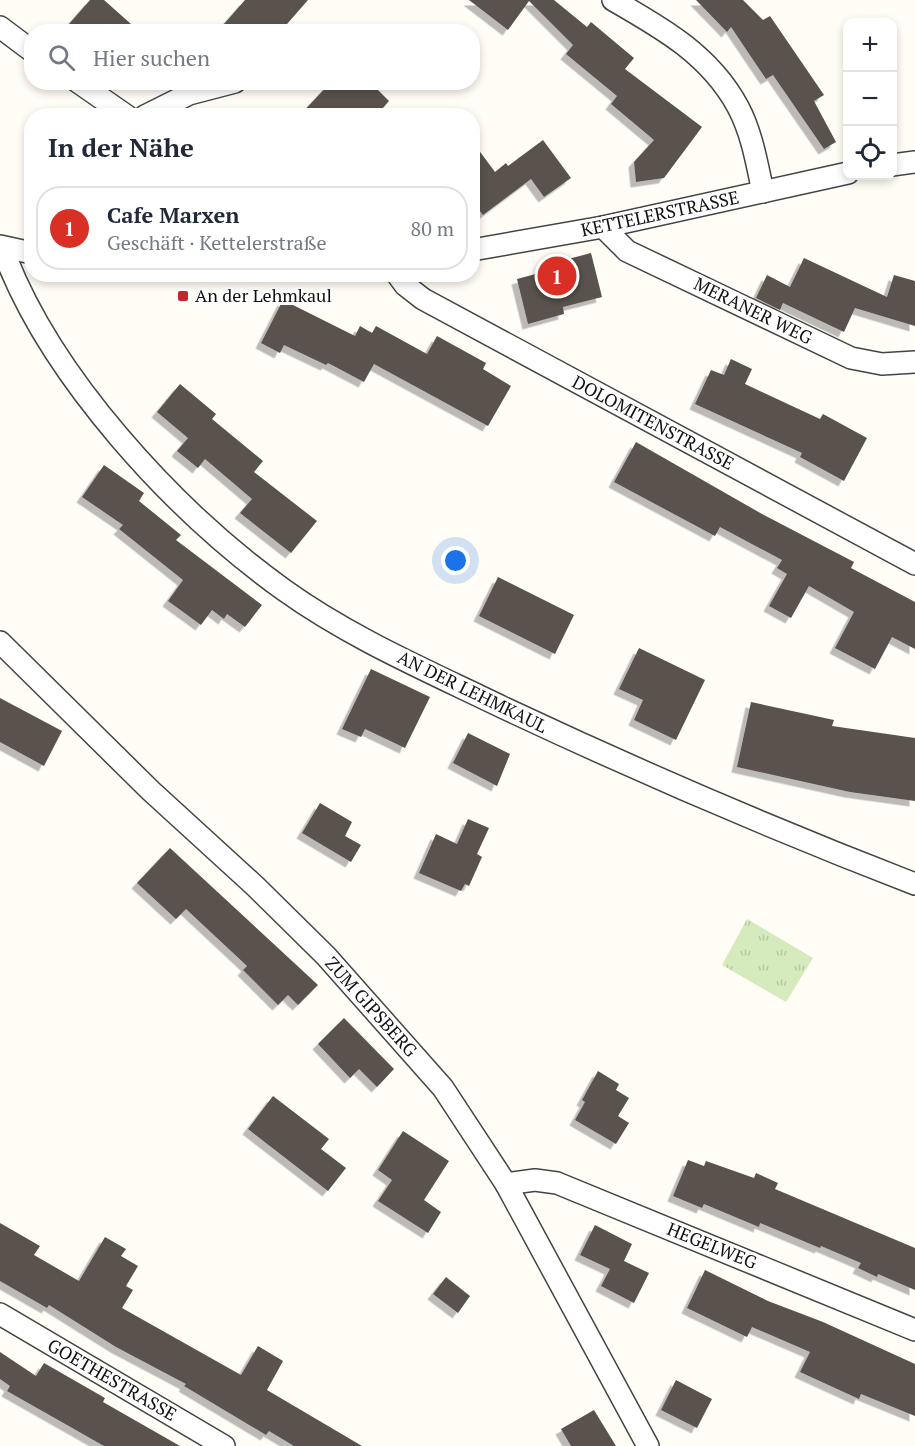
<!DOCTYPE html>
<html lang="de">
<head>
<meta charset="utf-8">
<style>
	:root { --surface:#fff; --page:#f2f2f3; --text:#1f2937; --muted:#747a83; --line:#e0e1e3; --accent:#d93025 }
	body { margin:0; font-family:"PT Serif",serif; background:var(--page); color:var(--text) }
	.controls { position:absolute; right:18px; top:18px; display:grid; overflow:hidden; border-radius:12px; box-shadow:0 3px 9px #0003 }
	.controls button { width:54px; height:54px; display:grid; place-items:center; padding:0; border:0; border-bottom:2px solid var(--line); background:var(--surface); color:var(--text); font:30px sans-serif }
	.you { position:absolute; left:456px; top:561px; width:21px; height:21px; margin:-15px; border:4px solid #fff; border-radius:50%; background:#1a73e8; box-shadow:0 0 0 9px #1a73e833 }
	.badge { display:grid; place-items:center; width:39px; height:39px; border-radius:50%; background:var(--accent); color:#fff; font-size:20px; font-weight:700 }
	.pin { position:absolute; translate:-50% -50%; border:3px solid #fff; box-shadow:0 2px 6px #0006 }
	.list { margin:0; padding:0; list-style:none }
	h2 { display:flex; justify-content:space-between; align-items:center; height:78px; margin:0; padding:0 24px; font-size:26px }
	h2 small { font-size:20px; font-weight:400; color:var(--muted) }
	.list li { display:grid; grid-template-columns:39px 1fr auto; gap:18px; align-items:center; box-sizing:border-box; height:84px; margin:0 12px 12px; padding:0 12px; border:2px solid var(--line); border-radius:24px }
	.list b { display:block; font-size:22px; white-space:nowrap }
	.list p { margin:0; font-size:20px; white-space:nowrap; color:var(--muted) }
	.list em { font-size:20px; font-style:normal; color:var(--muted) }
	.icon { flex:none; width:33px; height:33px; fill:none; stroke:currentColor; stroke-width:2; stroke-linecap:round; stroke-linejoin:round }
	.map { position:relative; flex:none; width:915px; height:1446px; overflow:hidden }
	.search { position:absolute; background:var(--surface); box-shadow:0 3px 9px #0003; left:24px; top:24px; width:456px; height:66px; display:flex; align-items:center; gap:15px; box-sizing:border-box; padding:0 21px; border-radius:24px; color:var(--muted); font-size:22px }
	.panel { position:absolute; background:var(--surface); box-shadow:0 3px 9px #0003; left:24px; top:108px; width:456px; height:174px; border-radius:24px }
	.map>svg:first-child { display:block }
	.park { fill:url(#park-tufts) }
	.building { fill:#5a524d; filter:url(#shadow) }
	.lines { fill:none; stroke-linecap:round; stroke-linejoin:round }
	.minor-casing { stroke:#444; stroke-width:24 }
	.minor { stroke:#fff; stroke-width:21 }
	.poi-dot { fill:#c4262e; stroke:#fff; stroke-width:2 }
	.labels { text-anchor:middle; stroke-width:6; stroke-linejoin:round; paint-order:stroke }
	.street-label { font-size:18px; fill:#111; stroke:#fff }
	.poi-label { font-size:18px; fill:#111; stroke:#fff; text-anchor:start }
</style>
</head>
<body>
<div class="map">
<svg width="915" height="1446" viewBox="0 0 915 1446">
	<defs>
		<pattern id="park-tufts" width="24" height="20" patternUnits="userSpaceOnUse" patternTransform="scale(1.5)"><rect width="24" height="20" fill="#d5ebbd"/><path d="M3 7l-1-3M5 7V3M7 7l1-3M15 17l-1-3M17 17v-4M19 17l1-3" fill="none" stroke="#b6c8a1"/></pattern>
		<filter id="shadow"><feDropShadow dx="-5.5" dy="5.5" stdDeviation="0" flood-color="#0004"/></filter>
	</defs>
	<rect width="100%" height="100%" fill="#fffdf5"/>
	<path class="park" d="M 747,919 L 813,958 L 786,1002 L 722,965 Z"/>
	<g class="building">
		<path d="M 90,0 L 104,0 L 140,32 L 62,32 Z"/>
		<path d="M 245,0 L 308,0 L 280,32 L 217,32 Z"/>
		<path d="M 469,0 L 554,0 L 587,27 L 591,22 L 634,58 L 625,69 L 702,127 L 664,178 L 636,182 L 634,162 L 654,140 L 611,104 L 617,96 L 566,54 L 573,45 L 529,1 L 508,30 Z"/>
		<path d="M 696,0 L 743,0 L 763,20 L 770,16 L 824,95 L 814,101 L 836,142 L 824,149 L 773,75 L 766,79 L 731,27 L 727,32 Z"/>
		<path d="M 331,82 L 370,82 L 389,101 L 376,116 L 299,116 Z"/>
		<path d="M 543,140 L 571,178 L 544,197 L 531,179 L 483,215 L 472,201 L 472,141 L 495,172 L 506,163 L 508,166 Z"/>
		<path d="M 591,253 L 602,297 L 563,307 L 564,314 L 528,324 L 517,279 L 543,272 L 542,266 Z"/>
		<path d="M 804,258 L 887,297 L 894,275 L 915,281 L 915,326 L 855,308 L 844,332 L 783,303 L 780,310 L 756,298 L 767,275 L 790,287 Z"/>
		<path d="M 283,300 L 355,336 L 360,326 L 372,333 L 376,326 L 427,354 L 437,336 L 486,363 L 483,369 L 511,386 L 488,426 L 374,364 L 364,382 L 328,363 L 326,365 L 284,345 L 280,353 L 261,343 Z"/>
		<path d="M 731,359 L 752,369 L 745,384 L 820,419 L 823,414 L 867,438 L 844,481 L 800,457 L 802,453 L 695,404 L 711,370 L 724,375 Z"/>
		<path d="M 180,384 L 216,414 L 212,419 L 263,461 L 254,472 L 317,521 L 291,553 L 240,513 L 252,499 L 205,459 L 198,468 L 177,451 L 188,438 L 157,412 Z"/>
		<path d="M 636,442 L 762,514 L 854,562 L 851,568 L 915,602 L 915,649 L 892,637 L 875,669 L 835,648 L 854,612 L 809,586 L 791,618 L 769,606 L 787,574 L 777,568 L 782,560 L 720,527 L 715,536 L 614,482 Z"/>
		<path d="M 104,465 L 144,493 L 139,501 L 181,535 L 176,540 L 262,605 L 245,627 L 227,614 L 224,619 L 212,610 L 201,625 L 168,601 L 183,580 L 119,529 L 123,525 L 82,497 Z"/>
		<path d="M 498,577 L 574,615 L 555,654 L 479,616 Z"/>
		<path d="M 639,648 L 705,680 L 676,740 L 634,720 L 643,700 L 619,689 Z"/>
		<path d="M 371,669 L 430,697 L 405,748 L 365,729 L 361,737 L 342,729 Z"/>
		<path d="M 0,698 L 62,731 L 44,766 L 0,742 Z"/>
		<path d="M 751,702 L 834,720 L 832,726 L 915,738 L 915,801 L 850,792 L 737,767 Z"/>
		<path d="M 468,733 L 510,754 L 497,786 L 453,763 Z"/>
		<path d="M 320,803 L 352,822 L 345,836 L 361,845 L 351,862 L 302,833 Z"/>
		<path d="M 468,819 L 489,828 L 477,854 L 482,857 L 469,886 L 465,884 L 461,891 L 419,873 L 436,834 L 457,844 Z"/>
		<path d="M 170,848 L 318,985 L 298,1005 L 288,995 L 278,1005 L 243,970 L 247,966 L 186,909 L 176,919 L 137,883 Z"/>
		<path d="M 344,1018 L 394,1069 L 377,1087 L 359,1069 L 350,1078 L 318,1044 Z"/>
		<path d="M 598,1071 L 619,1084 L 616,1090 L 629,1098 L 618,1116 L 629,1123 L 616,1144 L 575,1120 L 585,1102 L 582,1100 Z"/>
		<path d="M 273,1096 L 329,1139 L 321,1149 L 346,1168 L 328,1191 L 248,1129 Z"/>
		<path d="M 403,1131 L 449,1161 L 424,1200 L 441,1212 L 428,1233 L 378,1201 L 392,1180 L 378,1170 Z"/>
		<path d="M 688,1160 L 704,1166 L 706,1161 L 754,1178 L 756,1173 L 778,1183 L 775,1189 L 915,1248 L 915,1290 L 878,1274 L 877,1277 L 858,1268 L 861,1263 L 821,1246 L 820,1248 L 760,1223 L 759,1227 L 704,1204 L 702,1208 L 673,1196 Z"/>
		<path d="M 0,1223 L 40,1246 L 34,1255 L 79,1281 L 105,1237 L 126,1249 L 121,1256 L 138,1266 L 126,1286 L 133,1290 L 122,1308 L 241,1375 L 258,1346 L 283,1361 L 267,1390 L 362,1446 L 294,1446 L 269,1431 L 266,1435 L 184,1386 L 186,1384 L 116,1347 L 49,1305 L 47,1308 L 0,1281 Z"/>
		<path d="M 595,1225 L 632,1244 L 624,1261 L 649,1273 L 634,1303 L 601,1286 L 610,1269 L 580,1255 Z"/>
		<path d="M 705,1270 L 768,1301 L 823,1322 L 915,1364 L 915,1416 L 861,1394 L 859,1399 L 800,1372 L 810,1352 L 752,1327 L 747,1337 L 687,1308 Z"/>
		<path d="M 446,1277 L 470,1296 L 458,1313 L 433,1294 Z"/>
		<path d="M 0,1352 L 36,1376 L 44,1363 L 105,1398 L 103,1402 L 180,1446 L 104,1446 L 7,1391 L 10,1386 L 0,1379 Z"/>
		<path d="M 676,1380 L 712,1399 L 697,1428 L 661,1410 Z"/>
		<path d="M 594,1410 L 616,1446 L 571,1446 L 561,1429 Z"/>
	</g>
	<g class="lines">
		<defs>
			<g id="minor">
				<path d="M 613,0 C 662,28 710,55 738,107 C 752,133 757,164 763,192"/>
				<path d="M 0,27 L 32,51"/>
				<path d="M 78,82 L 127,116"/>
				<path d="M 145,116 L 189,94 L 235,82"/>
				<path d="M 892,165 L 915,162"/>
				<path d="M 603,227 L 627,251 L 851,358 L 882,364 L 915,362"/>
				<path d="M 0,246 L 32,253"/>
				<path d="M 2,247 C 48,375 174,511 284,590 C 351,638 428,671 502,707 C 638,771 775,830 915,884"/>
				<path d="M 472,250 L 603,227 L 848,173"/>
				<path d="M 397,274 L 405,285 L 423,299 L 915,564"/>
				<path d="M 0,642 L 151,791 L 255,886 L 326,956 L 443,1088 L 506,1184 L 648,1446"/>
				<path d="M 506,1184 L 535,1180 L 557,1183 L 915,1330"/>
				<path d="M 0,1314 L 224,1446"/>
			</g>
		</defs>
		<use href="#minor" class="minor-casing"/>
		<use href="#minor" class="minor"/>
	</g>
	<rect class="poi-dot" x="177" y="290" width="12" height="12" rx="3"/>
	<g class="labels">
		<g class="street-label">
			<text transform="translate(660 214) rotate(-12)" y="6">KETTELERSTRASSE</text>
			<text transform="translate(753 311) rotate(26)" y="6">MERANER WEG</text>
			<text transform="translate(653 423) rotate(28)" y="6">DOLOMITENSTRASSE</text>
			<text transform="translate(472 692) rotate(26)" y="6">AN DER LEHMKAUL</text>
			<text transform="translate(371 1007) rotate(48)" y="6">ZUM GIPSBERG</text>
			<text transform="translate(712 1246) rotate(22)" y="6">HEGELWEG</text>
			<text transform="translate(112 1380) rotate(30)" y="6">GOETHESTRASSE</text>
		</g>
		<g class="poi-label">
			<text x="195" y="302">An der Lehmkaul</text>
		</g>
	</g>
</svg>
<div class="controls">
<button>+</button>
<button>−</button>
<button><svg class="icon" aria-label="locate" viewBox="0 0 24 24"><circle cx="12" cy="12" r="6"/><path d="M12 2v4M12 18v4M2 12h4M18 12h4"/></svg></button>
</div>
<div class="you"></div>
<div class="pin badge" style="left:557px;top:276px">1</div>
<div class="search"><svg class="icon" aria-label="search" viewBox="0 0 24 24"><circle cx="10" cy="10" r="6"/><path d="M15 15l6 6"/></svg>Hier suchen</div>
<section class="panel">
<h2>In der Nähe<small></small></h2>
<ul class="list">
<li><span class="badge">1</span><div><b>Cafe Marxen</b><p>Geschäft · Kettelerstraße</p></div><em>80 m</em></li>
</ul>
</section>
</div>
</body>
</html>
